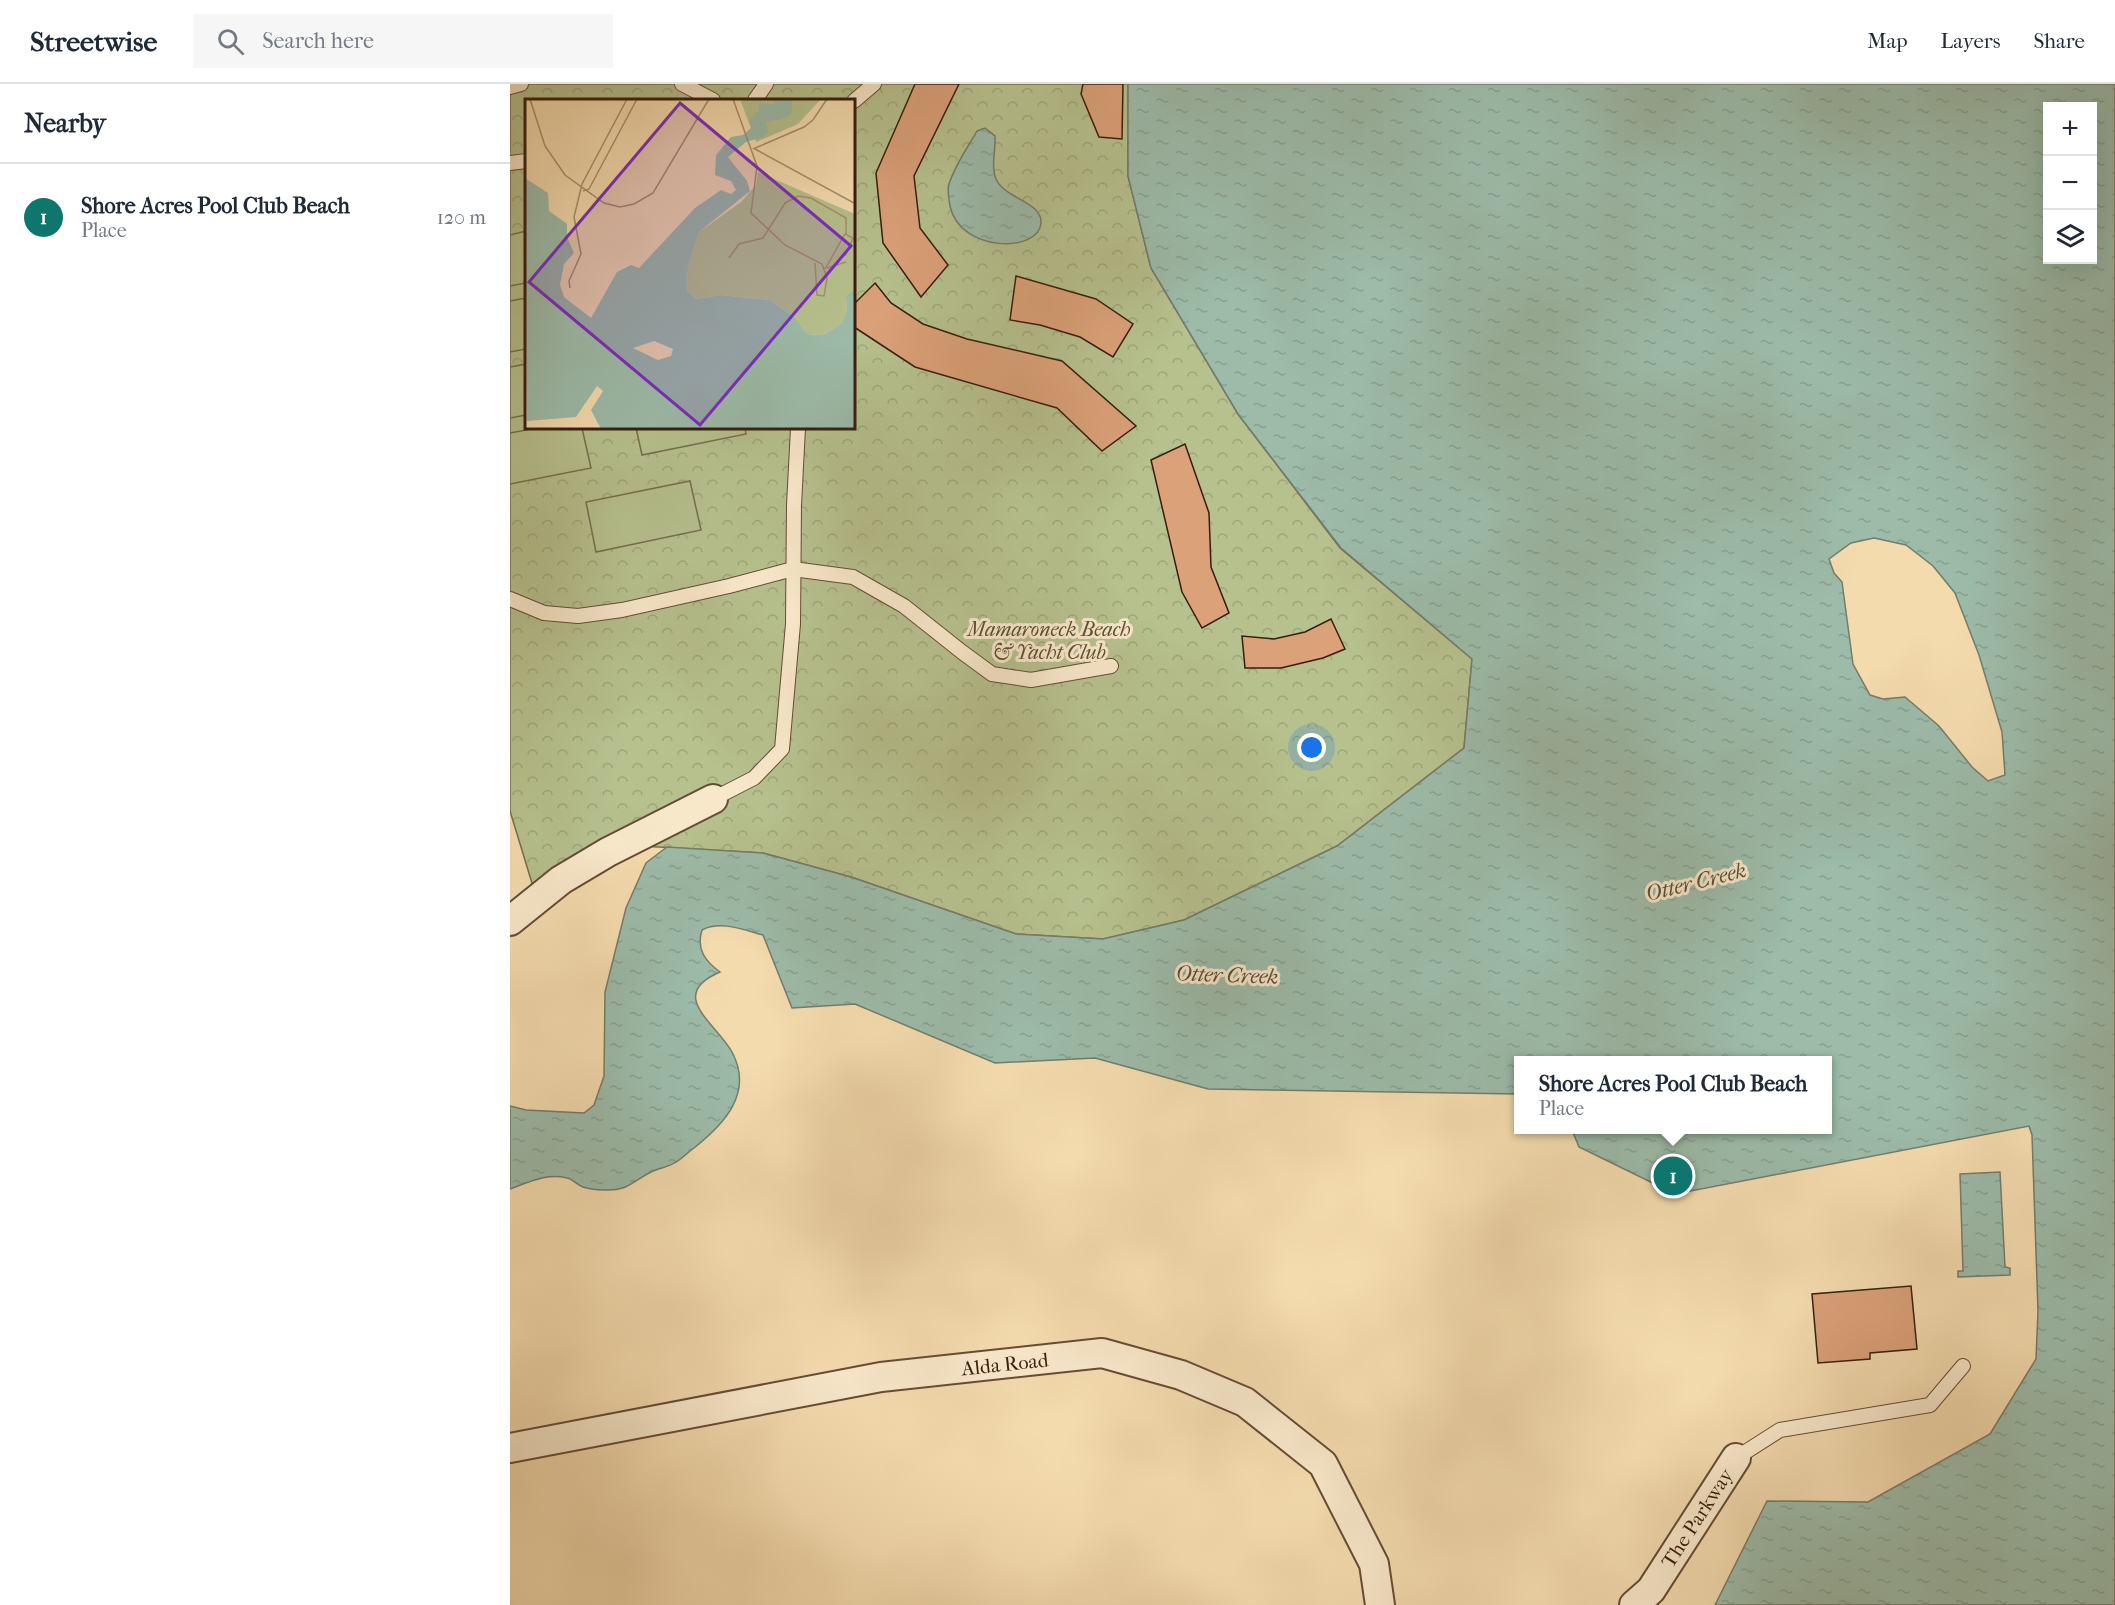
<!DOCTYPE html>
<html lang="en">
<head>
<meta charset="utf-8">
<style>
	:root { --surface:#fff; --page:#f6f6f7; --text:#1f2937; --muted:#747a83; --line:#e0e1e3; --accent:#0f766e }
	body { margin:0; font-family:"IM FELL French Canon",serif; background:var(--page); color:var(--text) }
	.controls { position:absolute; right:18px; top:18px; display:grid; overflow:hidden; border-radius:0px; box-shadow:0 6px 24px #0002 }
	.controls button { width:54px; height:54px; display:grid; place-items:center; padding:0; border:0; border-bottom:2px solid var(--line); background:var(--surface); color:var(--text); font:30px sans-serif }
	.you { position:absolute; left:802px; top:664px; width:21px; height:21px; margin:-15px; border:4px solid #fff; border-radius:50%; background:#1a73e8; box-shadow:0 0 0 9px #1a73e833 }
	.badge { display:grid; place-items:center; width:39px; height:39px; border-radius:50%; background:var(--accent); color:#fff; font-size:20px; font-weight:700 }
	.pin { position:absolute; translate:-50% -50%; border:3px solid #fff; box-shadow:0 2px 6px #0006 }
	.popup { position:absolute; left:1004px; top:972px; width:318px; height:78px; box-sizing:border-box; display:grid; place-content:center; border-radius:0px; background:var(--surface); filter:drop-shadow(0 2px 4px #0005); font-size:20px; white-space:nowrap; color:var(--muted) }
	.popup b { font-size:22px; color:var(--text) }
	.popup::after { content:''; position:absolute; left:50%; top:100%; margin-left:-12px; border:12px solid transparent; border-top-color:var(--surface) }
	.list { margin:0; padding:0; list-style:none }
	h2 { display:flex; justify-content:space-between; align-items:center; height:78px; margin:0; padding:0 24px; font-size:26px }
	h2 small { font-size:20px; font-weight:400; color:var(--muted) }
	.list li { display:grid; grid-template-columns:39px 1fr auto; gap:18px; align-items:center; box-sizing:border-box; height:108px; padding:0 24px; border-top:2px solid var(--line) }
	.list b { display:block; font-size:22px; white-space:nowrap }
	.list p { margin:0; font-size:20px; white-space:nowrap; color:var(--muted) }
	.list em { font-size:20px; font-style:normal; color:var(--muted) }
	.icon { flex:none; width:33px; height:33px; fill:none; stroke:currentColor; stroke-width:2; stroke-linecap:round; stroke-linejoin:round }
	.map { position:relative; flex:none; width:1605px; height:1521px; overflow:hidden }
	header { display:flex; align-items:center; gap:36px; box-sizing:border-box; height:84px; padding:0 30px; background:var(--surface); border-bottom:2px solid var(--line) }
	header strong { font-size:28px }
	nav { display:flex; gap:33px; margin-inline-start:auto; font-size:21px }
	.search { width:420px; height:54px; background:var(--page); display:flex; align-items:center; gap:15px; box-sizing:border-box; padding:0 21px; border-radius:0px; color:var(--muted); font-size:22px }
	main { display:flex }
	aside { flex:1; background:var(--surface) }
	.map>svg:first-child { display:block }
	.park { fill:url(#park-crowns); stroke:#766f4e; stroke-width:1.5; fill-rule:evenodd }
	.garden { fill:#b6c18e; stroke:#766f4e; stroke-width:1.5 }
	.water { fill:url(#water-ripples); stroke:#747c6b; stroke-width:1.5; fill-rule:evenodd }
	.building { fill:#dba179; stroke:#371d0d; stroke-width:1.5 }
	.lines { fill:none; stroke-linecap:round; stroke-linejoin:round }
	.lane-casing { stroke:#664c35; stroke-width:16 }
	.street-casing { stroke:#664c35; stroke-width:32 }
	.lane { stroke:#f8e8ca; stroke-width:14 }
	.street { stroke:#f8e8ca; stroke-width:28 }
	.labels { text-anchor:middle; stroke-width:6; stroke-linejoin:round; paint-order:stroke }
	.park-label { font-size:20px; font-style:italic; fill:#5d4e34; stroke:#f8e8ca }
	.street-label { font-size:20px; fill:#371d0d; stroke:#f8e8ca }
	.water-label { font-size:21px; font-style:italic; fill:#554c3c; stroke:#f8e8ca }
	.inset-road { fill:none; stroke:#a88f6e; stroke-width:1.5 }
	.view { fill:#7b2cbf; fill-opacity:0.15; stroke:#7b2cbf; stroke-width:3 }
	.inset-edge { fill:none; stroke:#371d0d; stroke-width:3 }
</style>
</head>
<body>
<header>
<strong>Streetwise</strong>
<div class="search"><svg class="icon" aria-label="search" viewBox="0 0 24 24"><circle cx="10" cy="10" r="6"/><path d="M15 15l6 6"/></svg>Search here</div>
<nav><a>Map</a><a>Layers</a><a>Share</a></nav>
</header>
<main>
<aside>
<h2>Nearby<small></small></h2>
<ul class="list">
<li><span class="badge">1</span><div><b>Shore Acres Pool Club Beach</b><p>Place</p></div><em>120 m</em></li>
</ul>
</aside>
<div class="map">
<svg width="1605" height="1521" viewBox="0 0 1605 1521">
	<defs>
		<pattern id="park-crowns" width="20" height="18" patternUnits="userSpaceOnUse" patternTransform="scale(1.5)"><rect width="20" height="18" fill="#b6c18e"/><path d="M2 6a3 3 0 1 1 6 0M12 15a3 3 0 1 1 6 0" fill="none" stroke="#9da579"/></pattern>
		<pattern id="water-ripples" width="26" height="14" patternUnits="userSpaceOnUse" patternTransform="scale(1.5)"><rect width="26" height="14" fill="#9cbba9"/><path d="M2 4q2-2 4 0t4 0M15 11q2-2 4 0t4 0" fill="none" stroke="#87a090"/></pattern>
	</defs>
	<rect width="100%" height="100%" fill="#f4dbae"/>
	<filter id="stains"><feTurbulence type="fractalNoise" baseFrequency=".00333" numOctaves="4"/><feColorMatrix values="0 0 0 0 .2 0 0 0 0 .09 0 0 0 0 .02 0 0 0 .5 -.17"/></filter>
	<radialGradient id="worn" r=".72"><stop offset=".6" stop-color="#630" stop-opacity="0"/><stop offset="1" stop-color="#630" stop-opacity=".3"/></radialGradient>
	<path class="park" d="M 0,0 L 618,0 L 618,92 L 641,184 L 728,330 L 830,464 L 962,575 L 954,664 L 827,762 L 674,836 L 593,855 L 506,850 L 341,793 L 253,769 L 96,760 L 25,809 L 0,727 ZM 16,16 L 344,16 L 344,344 L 16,344 Z"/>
	<g class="garden">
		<path d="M 16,147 L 16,199 L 0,202 L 0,151 Z"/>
		<path d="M 16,214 L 16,265 L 0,268 L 0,217 Z"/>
		<path d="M 16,280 L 16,331 L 0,334 L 0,283 Z"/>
		<path d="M 27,344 L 72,344 L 81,384 L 0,400 L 0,349 Z"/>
		<path d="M 126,344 L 235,344 L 236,350 L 132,371 Z"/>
		<path d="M 180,397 L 191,446 L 86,468 L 76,418 Z"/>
	</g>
	<g class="water">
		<path d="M 618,0 L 1605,0 L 1605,1521 L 1205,1521 L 1257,1417 L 1358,1418 L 1480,1350 L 1526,1275 L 1528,1227 L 1522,1051 L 1519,1042 L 1165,1110 L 1069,1063 L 1062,1046 L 1318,1046 L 1318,976 L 1008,976 L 1008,1010 L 698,1005 L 585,974 L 485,979 L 345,920 L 282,924 L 253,851 C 234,846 210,836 192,846 C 186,865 195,877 210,888 C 156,911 206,939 222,968 C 244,1009 214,1040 184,1064 C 178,1068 173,1074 166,1078 C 159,1083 149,1084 141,1088 C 123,1097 118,1107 95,1106 C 89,1106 79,1105 73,1103 C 67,1101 63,1095 57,1094 C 37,1089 19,1098 0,1105 L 0,1022 L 16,1026 L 74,1029 L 84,1021 L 94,992 L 95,908 L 116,824 L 136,779 L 157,763 L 253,769 L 341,793 L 506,850 L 593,855 L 674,836 L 827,762 L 954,664 L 962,575 L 831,464 L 728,330 L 641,184 L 618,92 ZM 1582,22 L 1582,176 L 1538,176 L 1538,22 ZM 1364,454 L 1396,461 L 1423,482 L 1445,509 L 1469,571 L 1492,648 L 1495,691 L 1478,697 L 1462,683 L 1429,642 L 1395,613 L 1373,615 L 1360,611 L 1343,580 L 1332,498 L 1324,489 L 1319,475 L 1341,459 Z"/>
		<path d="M 475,44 L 485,52 C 486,66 480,84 487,97 C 497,115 532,118 531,139 C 529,169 450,169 440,122 C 439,115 437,107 439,100 C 445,81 458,63 467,47 Z"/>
		<path d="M 1490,1088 L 1495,1183 L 1500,1184 L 1500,1191 L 1448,1193 L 1448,1187 L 1453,1187 L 1450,1090 Z"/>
	</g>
	<g class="building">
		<path d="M 405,0 L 449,0 L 404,92 L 410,144 L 438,181 L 411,213 L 373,159 L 366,89 Z"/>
		<path d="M 573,0 L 613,0 L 612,55 L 589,53 L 571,10 Z"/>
		<path d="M 506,192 L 586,215 L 623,240 L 603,273 L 570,253 L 530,241 L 500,236 Z"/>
		<path d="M 365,199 L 381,219 L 413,240 L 457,255 L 552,277 L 626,342 L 592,367 L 547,324 L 405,283 L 344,243 L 344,220 Z"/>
		<path d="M 675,360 L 699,429 L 701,483 L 719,529 L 692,544 L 672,508 L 641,376 Z"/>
		<path d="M 821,535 L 835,565 L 813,574 L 771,584 L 735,584 L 732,552 L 764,555 L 795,548 Z"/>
		<path d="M 1401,1202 L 1407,1265 L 1360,1269 L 1360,1275 L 1308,1279 L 1302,1210 Z"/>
	</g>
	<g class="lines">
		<defs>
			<g id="lane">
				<path d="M 172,0 L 203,16"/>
				<path d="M 0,3 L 11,0"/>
				<path d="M 245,16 L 256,0"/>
				<path d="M 344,17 L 364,0"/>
				<path d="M 0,79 L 16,77"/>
				<path d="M 0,515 L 34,529 L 68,532 L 112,526 L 219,502 L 283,485 L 343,493 L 394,522 L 452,568 L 482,590 L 521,596 L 601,582"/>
				<path d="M 203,715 L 244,694 L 272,665 L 283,540 L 284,421 L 288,344"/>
				<path d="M 1226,1374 L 1270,1346 L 1420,1321 L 1453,1282"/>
			</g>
			<g id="street">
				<path d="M 0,837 L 51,796 L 98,768 L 203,715"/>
				<path d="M 0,1364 L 371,1293 L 592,1269 L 671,1291 L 735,1318 L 813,1380 L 864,1480 L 870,1521"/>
				<path d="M 1124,1521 L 1141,1506 L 1226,1374"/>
			</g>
		</defs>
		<use href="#lane" class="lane-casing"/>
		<use href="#street" class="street-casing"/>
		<use href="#lane" class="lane"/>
		<use href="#street" class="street"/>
	</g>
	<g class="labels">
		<g class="park-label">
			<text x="539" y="552">Mamaroneck Beach<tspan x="539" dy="23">&amp; Yacht Club</tspan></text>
		</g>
		<g class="street-label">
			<text transform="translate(495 1280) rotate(-6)" y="7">Alda Road</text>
			<text transform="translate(1187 1434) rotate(-57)" y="7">The Parkway</text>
		</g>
		<g class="water-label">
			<text transform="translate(1186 798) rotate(-14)" y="7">Otter Creek</text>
			<text transform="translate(717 891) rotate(2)" y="7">Otter Creek</text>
		</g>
	</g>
	<g transform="translate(15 15)">
		<rect width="330" height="330" fill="#f4dbae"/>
		<path d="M 215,0 L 296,0 L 273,25 L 231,43 ZM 233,73 L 330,115 L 330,190 L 321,196 L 322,211 L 317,224 L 298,236 L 282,235 L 270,218 L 245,201 L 196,196 L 171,200 L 162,191 L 163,168 L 174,133 L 216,103 L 231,86 Z" fill="#b6c18e"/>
		<path d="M 248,0 L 267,0 L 267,13 L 262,19 L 241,23 L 243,32 L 238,38 L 221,43 L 203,58 L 222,82 L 225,92 L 174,133 L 163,168 L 162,191 L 171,200 L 196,196 L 245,201 L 270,218 L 282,235 L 298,236 L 317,224 L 322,211 L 321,196 L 330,190 L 330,330 L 76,330 L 66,311 L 78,292 L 72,287 L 51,318 L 2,322 L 0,79 L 23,94 L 24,112 L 42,125 L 42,138 L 49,154 L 39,165 L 35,186 L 39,198 L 66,219 L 92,173 L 106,166 L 114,169 L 170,109 L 196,91 L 206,95 L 211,91 L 206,82 L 190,76 L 191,56 L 206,38 L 218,36 L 226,29 L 225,20 L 234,11 L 234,3 L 250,6 ZM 129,242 L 148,250 L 146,257 L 133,261 L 108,249 Z" fill="#9cbba9" fill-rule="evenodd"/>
		<path class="inset-road" d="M 5,0 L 20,47 L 40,76 L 79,104 L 95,108 L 109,105 L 128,94 L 184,0M 208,0 L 232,67 L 226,114 L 260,146 L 297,165 L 302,179 L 299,197 L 292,196 L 290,164M 228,50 L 279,28 L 288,21 L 302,0M 230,50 L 329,104M 58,92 L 64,90 L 112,0M 204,159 L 214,145 L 238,139 L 260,104 L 273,97 L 286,99 L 321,119 L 321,136M 302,169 L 321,163M 300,170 L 320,135 L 328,139 L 320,157M 45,189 L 44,182 L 56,155 L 49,118 L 57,85 L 102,0"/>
		<path class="view" d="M 155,4 L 326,147 L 175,326 L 4,183 Z"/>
		<rect width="330" height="330" class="inset-edge"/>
	</g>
	<rect width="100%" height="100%" filter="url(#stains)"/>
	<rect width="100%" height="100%" fill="url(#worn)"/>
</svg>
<div class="controls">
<button>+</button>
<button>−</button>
<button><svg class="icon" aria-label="layers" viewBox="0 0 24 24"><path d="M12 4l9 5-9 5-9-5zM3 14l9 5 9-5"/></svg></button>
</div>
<div class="you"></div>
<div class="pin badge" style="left:1163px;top:1092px">1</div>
<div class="popup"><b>Shore Acres Pool Club Beach</b>Place</div>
</div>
</main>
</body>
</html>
